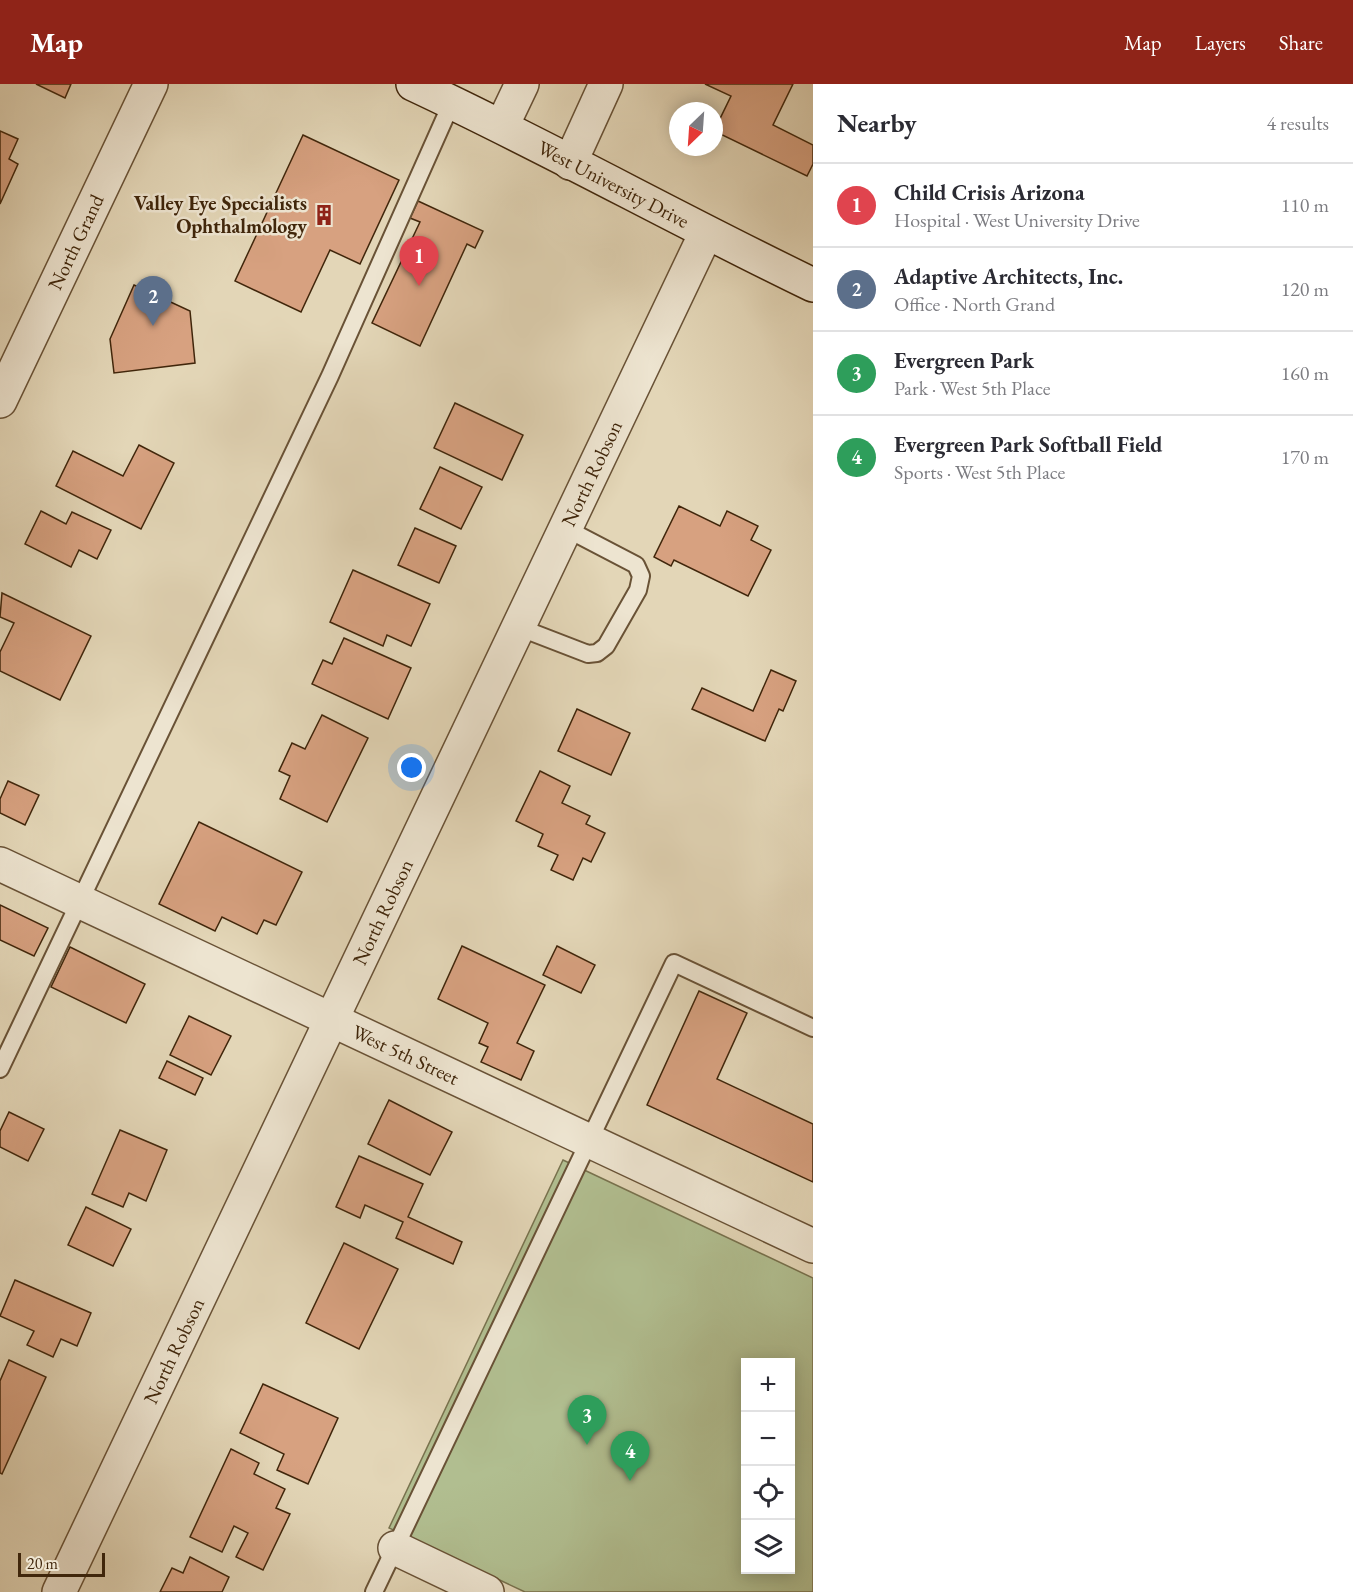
<!DOCTYPE html>
<html lang="en">
<head>
<meta charset="utf-8">
<style>
	:root { --surface:#fff; --page:#f2f2f3; --text:#2b2b33; --muted:#7c7c81; --line:#e1e1e2; --accent:#8f2418 }
	body { margin:0; font-family:"EB Garamond",serif; background:var(--page); color:var(--text) }
	.controls { position:absolute; right:18px; bottom:18px; display:grid; overflow:hidden; border-radius:0px; box-shadow:0 3px 15px #0003 }
	.controls button { width:54px; height:54px; display:grid; place-items:center; padding:0; border:0; border-bottom:2px solid var(--line); background:var(--surface); color:var(--text); font:30px sans-serif }
	.compass { position:absolute; left:669px; top:18px; width:54px; height:54px; border-radius:50%; background:var(--surface); box-shadow:0 3px 15px #0003; rotate:205deg }
	.scale { position:absolute; left:18px; bottom:15px; width:87px; box-sizing:border-box; padding-left:6px; border:3px solid #40260b; border-top:0; font-size:16px; line-height:21px; white-space:nowrap; color:#40260b; -webkit-text-stroke:4px #ede4d0; paint-order:stroke }
	.you { position:absolute; left:412px; top:684px; width:21px; height:21px; margin:-15px; border:4px solid #fff; border-radius:50%; background:#1a73e8; box-shadow:0 0 0 9px #1a73e833 }
	.badge { display:grid; place-items:center; width:39px; height:39px; border-radius:50%; background:var(--accent); color:#fff; font-size:20px; font-weight:700 }
	.pin { position:absolute; translate:-50% -50px; filter:drop-shadow(0 2px 3px #0008) }
	.pin::after { content:''; position:absolute; top:32px; width:21px; height:18px; background:inherit; clip-path:polygon(0 0,100% 0,50% 100%) }
	.list { margin:0; padding:0; list-style:none }
	h2 { display:flex; justify-content:space-between; align-items:center; height:78px; margin:0; padding:0 24px; font-size:26px }
	h2 small { font-size:20px; font-weight:400; color:var(--muted) }
	.list li { display:grid; grid-template-columns:39px 1fr auto; gap:18px; align-items:center; box-sizing:border-box; height:84px; padding:0 24px; border-top:2px solid var(--line) }
	.list b { display:block; font-size:22px; white-space:nowrap }
	.list p { margin:0; font-size:20px; white-space:nowrap; color:var(--muted) }
	.list em { font-size:20px; font-style:normal; color:var(--muted) }
	.icon { flex:none; width:33px; height:33px; fill:none; stroke:currentColor; stroke-width:2; stroke-linecap:round; stroke-linejoin:round }
	.map { position:relative; flex:none; width:813px; height:1508px; overflow:hidden }
	header { display:flex; align-items:center; gap:36px; box-sizing:border-box; height:84px; padding:0 30px; background:var(--accent); color:#fff }
	header strong { font-size:28px }
	nav { display:flex; gap:33px; margin-inline-start:auto; font-size:21px }
	main { display:flex }
	aside { flex:1; background:var(--surface) }
	.map>svg:first-child { display:block }
	.green { fill:#b1be90; stroke:#78724e; stroke-width:1.5; fill-rule:evenodd }
	.building { fill:#d7a180; stroke:#40260b; stroke-width:1.5 }
	.lines { fill:none; stroke-linecap:round; stroke-linejoin:round }
	.service-casing { stroke:#695236; stroke-width:20 }
	.minor-casing { stroke:#695236; stroke-width:36 }
	.secondary-casing { stroke:#40260b; stroke-width:36 }
	.service { stroke:#ede4d0; stroke-width:16 }
	.minor { stroke:#ede4d0; stroke-width:33 }
	.secondary { stroke:#ede4d0; stroke-width:33 }
	.labels { text-anchor:middle; stroke-width:5; stroke-linejoin:round; paint-order:stroke }
	.street-label { font-size:20px; fill:#40260b; stroke:#ede4d0 }
	.poi-label { font-size:20px; font-weight:bold; fill:#40260b; stroke:#ede4d0; text-anchor:end }
</style>
</head>
<body>
<header>
<strong>Map</strong>
<nav><a>Map</a><a>Layers</a><a>Share</a></nav>
</header>
<main>
<div class="map">
<svg width="813" height="1508" viewBox="0 0 813 1508">
	<rect width="100%" height="100%" fill="#e3d6b7"/>
	<filter id="stains"><feTurbulence type="fractalNoise" baseFrequency=".00333" numOctaves="4"/><feColorMatrix values="0 0 0 0 .2 0 0 0 0 .09 0 0 0 0 .02 0 0 0 .5 -.17"/></filter>
	<radialGradient id="worn" r=".72"><stop offset=".6" stop-color="#630" stop-opacity="0"/><stop offset="1" stop-color="#630" stop-opacity=".3"/></radialGradient>
	<path class="green" d="M 563,1076 L 813,1194 L 813,1508 L 525,1508 L 389,1444 ZM 746,1278 L 790,1278 L 790,1486 L 746,1486 Z"/>
	<g class="building">
		<path d="M 36,0 L 71,0 L 65,14 Z"/>
		<path d="M 705,0 L 793,0 L 773,41 L 813,61 L 813,80 L 807,92 L 714,47 L 731,12 Z"/>
		<path d="M 0,47 L 18,55 L 9,75 L 18,80 L 0,120 Z"/>
		<path d="M 303,51 L 399,96 L 360,180 L 330,166 L 301,228 L 235,197 Z"/>
		<path d="M 418,117 L 483,147 L 475,164 L 467,160 L 420,262 L 372,239 L 420,138 L 410,134 Z"/>
		<path d="M 134,201 L 190,227 L 195,279 L 114,289 L 110,255 Z"/>
		<path d="M 455,319 L 523,351 L 502,396 L 434,364 Z"/>
		<path d="M 139,361 L 174,379 L 141,445 L 56,402 L 73,367 L 123,392 Z"/>
		<path d="M 440,383 L 482,403 L 461,445 L 420,425 Z"/>
		<path d="M 679,422 L 720,442 L 727,427 L 758,442 L 751,456 L 771,466 L 748,512 L 674,476 L 671,482 L 654,473 Z"/>
		<path d="M 41,427 L 66,440 L 72,428 L 111,446 L 97,475 L 79,466 L 71,483 L 25,460 Z"/>
		<path d="M 415,444 L 456,462 L 439,499 L 398,481 Z"/>
		<path d="M 353,486 L 430,520 L 411,562 L 387,551 L 383,562 L 330,538 Z"/>
		<path d="M 2,509 L 91,552 L 60,616 L 0,587 L 0,568 L 14,539 L 0,533 Z"/>
		<path d="M 344,554 L 411,584 L 388,635 L 312,600 L 323,576 L 332,580 Z"/>
		<path d="M 771,586 L 796,597 L 783,627 L 779,625 L 765,657 L 692,625 L 702,604 L 753,627 Z"/>
		<path d="M 577,625 L 630,649 L 611,691 L 558,667 Z"/>
		<path d="M 322,631 L 368,654 L 327,738 L 280,715 L 290,692 L 279,687 L 292,659 L 305,665 Z"/>
		<path d="M 540,687 L 570,702 L 562,719 L 590,732 L 586,740 L 605,749 L 591,778 L 583,774 L 573,796 L 551,786 L 558,771 L 538,762 L 543,750 L 516,737 Z"/>
		<path d="M 8,697 L 39,711 L 25,741 L 0,729 L 0,715 Z"/>
		<path d="M 199,738 L 302,788 L 276,841 L 264,836 L 257,850 L 222,833 L 215,847 L 159,820 Z"/>
		<path d="M 0,821 L 48,844 L 34,872 L 0,856 Z"/>
		<path d="M 462,862 L 545,901 L 517,959 L 534,967 L 521,996 L 481,978 L 488,963 L 479,959 L 488,939 L 438,915 Z"/>
		<path d="M 557,862 L 595,881 L 581,909 L 543,891 Z"/>
		<path d="M 70,863 L 145,900 L 126,939 L 51,903 Z"/>
		<path d="M 699,907 L 747,929 L 717,995 L 813,1040 L 813,1098 L 647,1021 Z"/>
		<path d="M 189,932 L 231,952 L 211,991 L 170,971 Z"/>
		<path d="M 167,977 L 203,994 L 195,1011 L 159,994 Z"/>
		<path d="M 389,1016 L 452,1048 L 430,1091 L 368,1060 Z"/>
		<path d="M 9,1028 L 44,1045 L 28,1077 L 0,1063 L 0,1047 Z"/>
		<path d="M 120,1046 L 167,1066 L 146,1117 L 129,1109 L 123,1123 L 92,1110 Z"/>
		<path d="M 359,1072 L 423,1100 L 408,1133 L 462,1158 L 453,1180 L 396,1154 L 403,1138 L 365,1121 L 360,1134 L 336,1123 Z"/>
		<path d="M 86,1123 L 131,1145 L 113,1182 L 68,1161 Z"/>
		<path d="M 344,1159 L 398,1185 L 359,1265 L 306,1239 Z"/>
		<path d="M 15,1196 L 91,1229 L 77,1262 L 61,1255 L 53,1273 L 27,1261 L 34,1247 L 0,1232 Z"/>
		<path d="M 9,1276 L 46,1293 L 2,1390 L 0,1389 L 0,1297 Z"/>
		<path d="M 263,1300 L 338,1334 L 308,1400 L 277,1386 L 284,1370 L 240,1349 Z"/>
		<path d="M 231,1365 L 259,1379 L 254,1390 L 285,1405 L 276,1424 L 290,1430 L 263,1486 L 236,1473 L 248,1449 L 234,1442 L 222,1468 L 190,1453 Z"/>
		<path d="M 190,1473 L 229,1493 L 222,1508 L 160,1508 L 172,1484 L 183,1489 Z"/>
	</g>
	<g class="lines">
		<defs>
			<g id="service">
				<path d="M 518,543 L 588,570 L 597,569 L 606,562 L 638,506 L 641,492 L 636,481 L 565,444"/>
				<path d="M 0,985 L 330,292 L 452,18"/>
				<path d="M 374,1508 L 674,879 L 813,944"/>
			</g>
			<g id="minor">
				<path d="M 502,42 L 522,0"/>
				<path d="M 570,79 L 606,0"/>
				<path id="s1" d="M 0,317 L 151,0"/>
				<path id="s2" d="M 0,780 L 813,1162"/>
				<path d="M 395,1464 L 487,1508"/>
				<path id="s3" d="M 59,1508 L 706,149"/>
			</g>
			<g id="secondary">
				<path id="s4" d="M 413,0 C 548,63 678,136 813,201"/>
			</g>
		</defs>
		<use href="#service" class="service-casing"/>
		<use href="#minor" class="minor-casing"/>
		<use href="#secondary" class="secondary-casing"/>
		<use href="#service" class="service"/>
		<use href="#minor" class="minor"/>
		<use href="#secondary" class="secondary"/>
	</g>
	<defs>
		<symbol id="building-bare" viewBox="-9 -9 18 18"><path d="M-4-6H4V6H1V3H-1V6H-4ZM-2.5-4.3h1.7v1.8h-1.7ZM.8-4.3h1.7v1.8H.8ZM-2.5-1h1.7V.8h-1.7ZM.8-1h1.7V.8H.8Z" fill="#8f2418" stroke="#ede4d0" stroke-width="2.5" paint-order="stroke"/></symbol>
	</defs>
	<g fill-rule="evenodd">
		<use href="#building-bare" x="309" y="116" width="30" height="30"/>
	</g>
	<g class="labels">
		<g class="street-label">
			<text dy="7" stroke="none"><textPath href="#s4" startOffset="224">West University Drive</textPath></text>
			<text dy="7" stroke="none"><textPath href="#s1" startOffset="176">North Grand</textPath></text>
			<text dy="7" stroke="none"><textPath href="#s3" startOffset="1239">North Robson</textPath></text>
			<text dy="7" stroke="none"><textPath href="#s3" startOffset="753">North Robson</textPath></text>
			<text dy="7" stroke="none"><textPath href="#s2" startOffset="448">West 5th Street</textPath></text>
			<text dy="7" stroke="none"><textPath href="#s3" startOffset="267">North Robson</textPath></text>
		</g>
		<g class="poi-label">
			<text x="307" y="126">Valley Eye Specialists<tspan x="307" dy="23">Ophthalmology</tspan></text>
		</g>
	</g>
	<rect width="100%" height="100%" filter="url(#stains)"/>
	<rect width="100%" height="100%" fill="url(#worn)"/>
</svg>
<div class="controls">
<button>+</button>
<button>−</button>
<button><svg class="icon" aria-label="locate" viewBox="0 0 24 24"><circle cx="12" cy="12" r="6"/><path d="M12 2v4M12 18v4M2 12h4M18 12h4"/></svg></button>
<button><svg class="icon" aria-label="layers" viewBox="0 0 24 24"><path d="M12 4l9 5-9 5-9-5zM3 14l9 5 9-5"/></svg></button>
</div>
<svg class="compass" viewBox="-18 -18 36 36"><path d="M0-13l5 13h-10z" fill="#e53935"/><path d="M0 13l5-13h-10z" fill="#7c7c81"/></svg>
<div class="scale">20 m</div>
<div class="you"></div>
<div class="pin badge" style="left:419px;top:202px;background:#e0444e">1</div>
<div class="pin badge" style="left:153px;top:242px;background:#5c6f8a">2</div>
<div class="pin badge" style="left:587px;top:1361px;background:#2e9e5b">3</div>
<div class="pin badge" style="left:630px;top:1397px;background:#2e9e5b">4</div>
</div>
<aside>
<h2>Nearby<small>4 results</small></h2>
<ul class="list">
<li><span class="badge" style="background:#e0444e">1</span><div><b>Child Crisis Arizona</b><p>Hospital · West University Drive</p></div><em>110 m</em></li>
<li><span class="badge" style="background:#5c6f8a">2</span><div><b>Adaptive Architects, Inc.</b><p>Office · North Grand</p></div><em>120 m</em></li>
<li><span class="badge" style="background:#2e9e5b">3</span><div><b>Evergreen Park</b><p>Park · West 5th Place</p></div><em>160 m</em></li>
<li><span class="badge" style="background:#2e9e5b">4</span><div><b>Evergreen Park Softball Field</b><p>Sports · West 5th Place</p></div><em>170 m</em></li>
</ul>
</aside>
</main>
</body>
</html>
